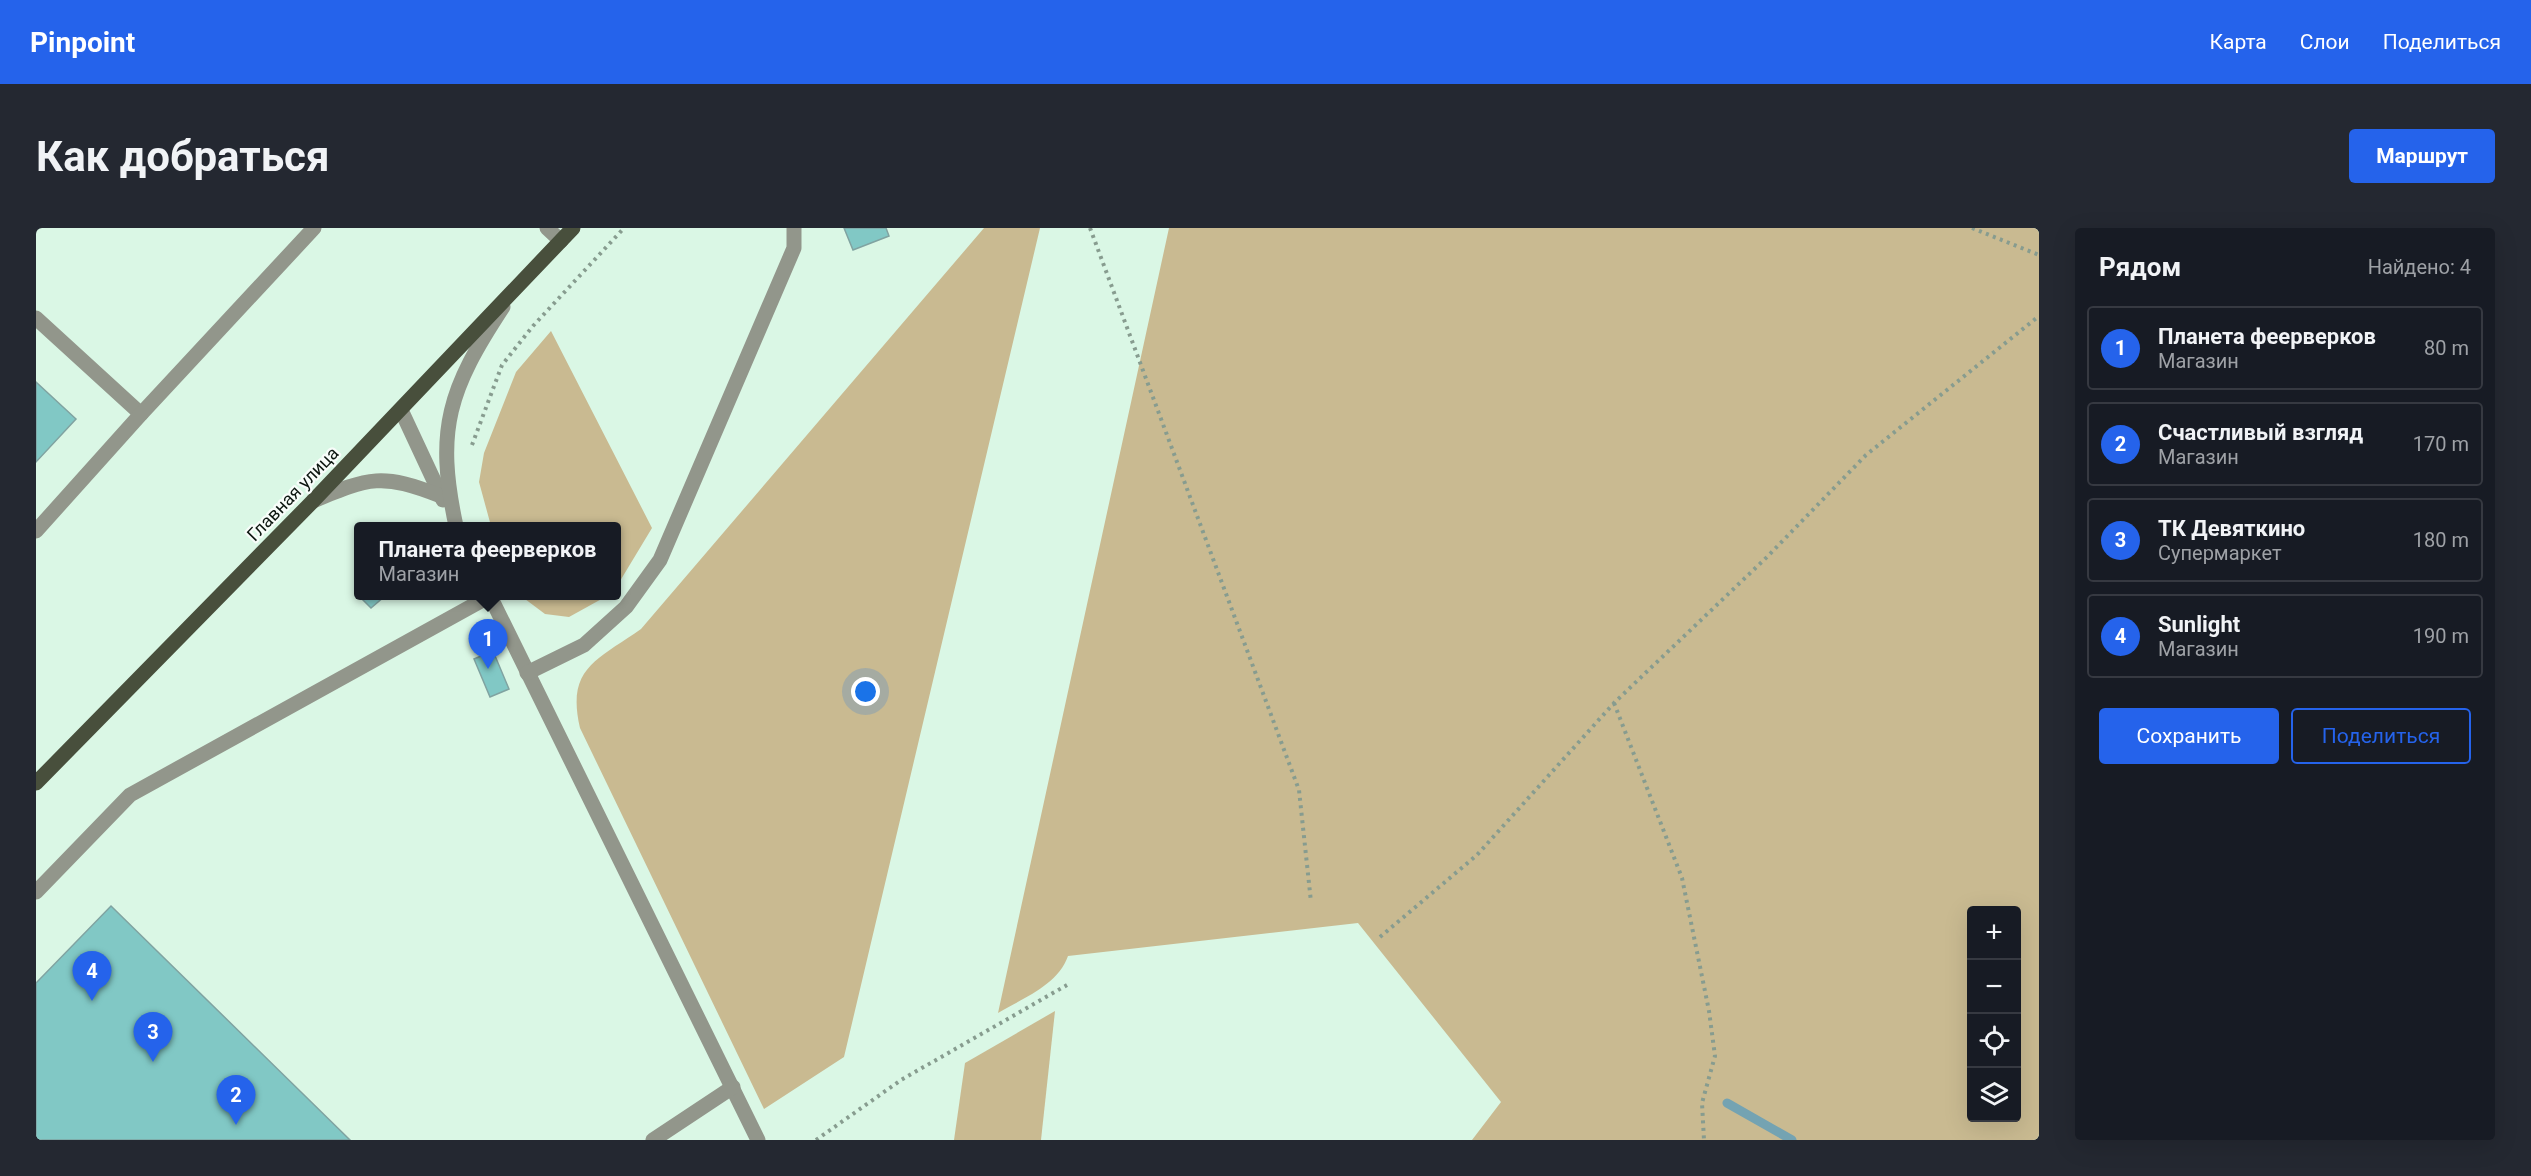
<!DOCTYPE html>
<html lang="ru">
<head>
<meta charset="utf-8">
<style>
	:root { --surface:#171b24; --page:#242831; --text:#f1f3f6; --muted:#9ea1a6; --line:#363941; --accent:#2563eb }
	body { margin:0; font-family:Roboto,sans-serif; background:var(--page); color:var(--text) }
	.controls { position:absolute; right:18px; bottom:18px; display:grid; overflow:hidden; border-radius:6px; box-shadow:0 6px 24px #0002 }
	.controls button { width:54px; height:54px; display:grid; place-items:center; padding:0; border:0; border-bottom:2px solid var(--line); background:var(--surface); color:var(--text); font:30px sans-serif }
	.you { position:absolute; left:830px; top:464px; width:21px; height:21px; margin:-15px; border:4px solid #fff; border-radius:50%; background:#1a73e8; box-shadow:0 0 0 9px #1a73e833 }
	.badge { display:grid; place-items:center; width:39px; height:39px; border-radius:50%; background:var(--accent); color:#fff; font-size:20px; font-weight:700 }
	.pin { position:absolute; translate:-50% -50px; filter:drop-shadow(0 2px 3px #0008) }
	.pin::after { content:''; position:absolute; top:32px; width:21px; height:18px; background:inherit; clip-path:polygon(0 0,100% 0,50% 100%) }
	.popup { position:absolute; left:318px; top:294px; width:267px; height:78px; box-sizing:border-box; display:grid; place-content:center; border-radius:6px; background:var(--surface); filter:drop-shadow(0 2px 4px #0005); font-size:20px; white-space:nowrap; color:var(--muted) }
	.popup b { font-size:22px; color:var(--text) }
	.popup::after { content:''; position:absolute; left:50%; top:100%; margin-left:-12px; border:12px solid transparent; border-top-color:var(--surface) }
	.list { margin:0; padding:0; list-style:none }
	h2 { display:flex; justify-content:space-between; align-items:center; height:78px; margin:0; padding:0 24px; font-size:26px }
	h2 small { font-size:20px; font-weight:400; color:var(--muted) }
	.list li { display:grid; grid-template-columns:39px 1fr auto; gap:18px; align-items:center; box-sizing:border-box; height:84px; margin:0 12px 12px; padding:0 12px; border:2px solid var(--line); border-radius:6px }
	.list b { display:block; font-size:22px; white-space:nowrap }
	.list p { margin:0; font-size:20px; white-space:nowrap; color:var(--muted) }
	.list em { font-size:20px; font-style:normal; color:var(--muted) }
	.actions { display:flex; gap:12px; padding:18px 24px }
	.actions a { flex:1; padding:14px 0; border:2px solid var(--accent); border-radius:6px; text-align:center; font-size:21px; color:var(--accent) }
	.actions .main { background:var(--accent); color:#fff }
	.icon { flex:none; width:33px; height:33px; fill:none; stroke:currentColor; stroke-width:2; stroke-linecap:round; stroke-linejoin:round }
	.map { position:relative; flex:none; width:2003px; height:912px; overflow:hidden; border-radius:6px }
	header { display:flex; align-items:center; gap:36px; box-sizing:border-box; height:84px; padding:0 30px; background:var(--accent); color:#fff }
	header strong { font-size:28px }
	nav { display:flex; gap:33px; margin-inline-start:auto; font-size:21px }
	.intro { display:flex; align-items:center; justify-content:space-between; box-sizing:border-box; height:144px; padding:0 36px }
	h1 { margin:0; font-size:42px }
	.button { padding:15px 27px; border-radius:6px; background:var(--accent); color:#fff; font-size:21px; font-weight:700 }
	main { display:flex; gap:36px; padding:0 36px }
	aside { flex:1; background:var(--surface); border-radius:6px; box-shadow:0 6px 24px #0002 }
	.map>svg:first-child { display:block }
	.green { fill:#c9ba91; fill-rule:evenodd }
	.lines { fill:none; stroke-linecap:round; stroke-linejoin:round }
	.stream { stroke:#74a3b2; stroke-width:9 }
	.building { fill:#81c8c5; stroke:#80a3a1; stroke-width:1.5 }
	.path { stroke:#879c8f; stroke-width:4; stroke-dasharray:3 4.5; stroke-linecap:butt }
	.minor { stroke:#92968b; stroke-width:15 }
	.major { stroke:#484f3c; stroke-width:15 }
	.labels { text-anchor:middle; stroke-width:4.5; stroke-linejoin:round; paint-order:stroke }
	.street-label { font-size:18px; fill:#0c1610; stroke:#f8fdfa }
</style>
</head>
<body>
<header>
<strong>Pinpoint</strong>
<nav><a>Карта</a><a>Слои</a><a>Поделиться</a></nav>
</header>
<div class="intro"><h1>Как добраться</h1><a class="button">Маршрут</a></div>
<main>
<div class="map">
<svg width="2003" height="912" viewBox="0 0 2003 912">
	<rect width="100%" height="100%" fill="#daf7e5"/>
	<g class="green">
		<path d="M 948,0 L 1004,0 L 808,829 L 728,881 L 544,500 C 530,440 561,432 605,401 Z"/>
		<path d="M 1133,0 L 2003,0 L 2003,912 L 1436,912 L 1465,874 L 1322,695 L 1032,728 C 1022,757 987,770 962,785 ZM 1936,682 L 1980,682 L 1980,890 L 1936,890 Z"/>
		<path d="M 515,103 L 616,300 L 581,358 L 581,298 L 455,298 L 443,254 L 448,225 L 480,144 Z"/>
		<path d="M 485,368 L 571,368 L 533,389 L 509,386 Z"/>
		<path d="M 1019,783 L 1005,912 L 918,912 L 929,835 Z"/>
	</g>
	<g class="lines">
		<path class="stream" d="M 1691,875 L 1756,912"/>
	</g>
	<g class="building">
		<path d="M 808,0 L 850,0 L 853,8 L 817,22 Z"/>
		<path d="M 0,154 L 40,191 L 0,234 Z"/>
		<path d="M 323,368 L 349,368 L 335,380 Z"/>
		<path d="M 457,423 L 473,461 L 454,469 L 438,431 Z"/>
		<path d="M 75,678 L 314,912 L 0,912 L 0,755 Z"/>
	</g>
	<g class="lines">
		<g class="path">
			<path d="M 1054,0 L 1263,562 L 1275,674"/>
			<path d="M 1936,0 L 2003,27"/>
			<path d="M 436,217 L 466,137 L 497,98 L 588,0"/>
			<path d="M 1578,475 L 1646,650 L 1673,783 L 1679,828 L 1666,875 L 1668,912"/>
			<path d="M 1344,709 L 1441,627 L 1578,475 L 1731,329 L 1830,227 L 2003,88"/>
			<path d="M 780,912 L 865,852 L 1031,757"/>
		</g>
		<g class="minor">
			<path d="M 511,0 L 525,13"/>
			<path d="M 0,90 L 105,186"/>
			<path d="M 365,182 L 407,272"/>
			<path d="M 277,273 C 334,249 346,245 405,268"/>
			<path d="M 420,298 C 399,201 413,161 467,79"/>
			<path d="M 0,303 L 105,186 L 278,0"/>
			<path d="M 454,368 L 722,912"/>
			<path d="M 491,445 L 548,417 L 590,379 L 624,332 L 758,20 L 758,0"/>
			<path d="M 0,664 L 94,567 L 454,368"/>
			<path d="M 617,912 L 697,859"/>
		</g>
		<path class="major" d="M 0,555 L 277,273 L 537,0"/>
	</g>
	<g class="labels">
		<g class="street-label">
			<text transform="translate(257 266) rotate(-46)" y="6">Главная улица</text>
		</g>
	</g>
</svg>
<div class="controls">
<button>+</button>
<button>−</button>
<button><svg class="icon" aria-label="locate" viewBox="0 0 24 24"><circle cx="12" cy="12" r="6"/><path d="M12 2v4M12 18v4M2 12h4M18 12h4"/></svg></button>
<button><svg class="icon" aria-label="layers" viewBox="0 0 24 24"><path d="M12 4l9 5-9 5-9-5zM3 14l9 5 9-5"/></svg></button>
</div>
<div class="you"></div>
<div class="pin badge" style="left:452px;top:441px">1</div>
<div class="popup"><b>Планета феерверков</b>Магазин</div>
<div class="pin badge" style="left:200px;top:897px">2</div>
<div class="pin badge" style="left:117px;top:834px">3</div>
<div class="pin badge" style="left:56px;top:773px">4</div>
</div>
<aside>
<h2>Рядом<small>Найдено: 4</small></h2>
<ul class="list">
<li><span class="badge">1</span><div><b>Планета феерверков</b><p>Магазин</p></div><em>80 m</em></li>
<li><span class="badge">2</span><div><b>Счастливый взгляд</b><p>Магазин</p></div><em>170 m</em></li>
<li><span class="badge">3</span><div><b>ТК Девяткино</b><p>Супермаркет</p></div><em>180 m</em></li>
<li><span class="badge">4</span><div><b>Sunlight</b><p>Магазин</p></div><em>190 m</em></li>
</ul>
<div class="actions"><a class="main">Сохранить</a><a>Поделиться</a></div>
</aside>
</main>
</body>
</html>
